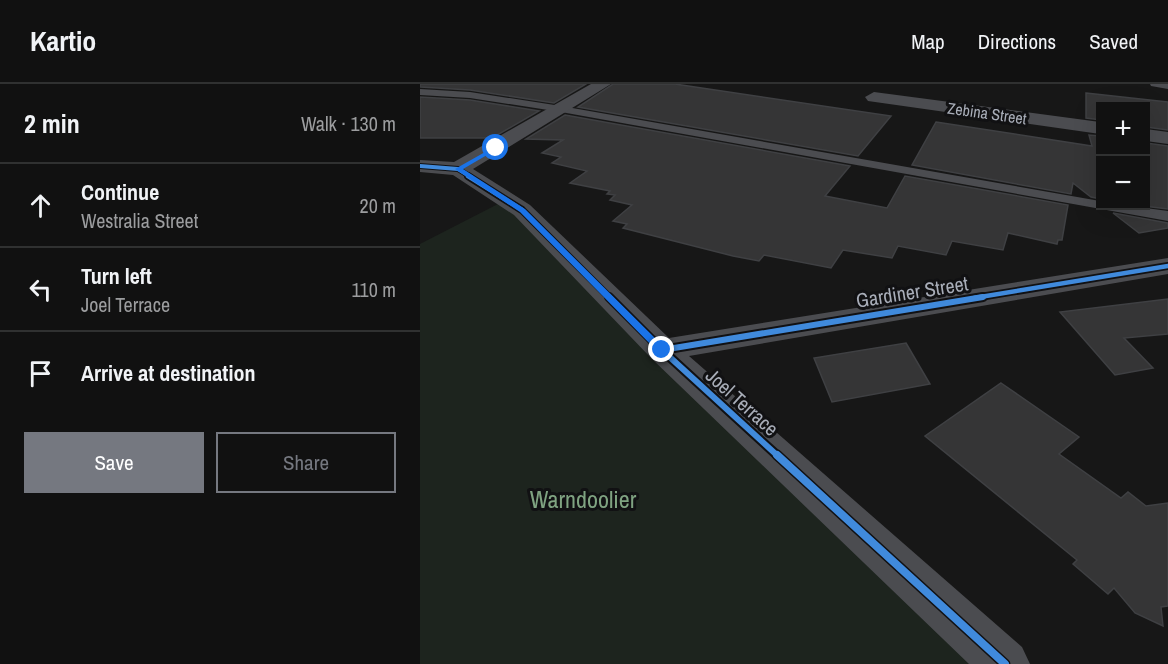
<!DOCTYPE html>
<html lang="en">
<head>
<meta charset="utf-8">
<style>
	:root { --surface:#111; --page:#1e1f1f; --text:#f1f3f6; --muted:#9c9d9f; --line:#303131; --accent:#757880 }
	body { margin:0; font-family:"Archivo Narrow",sans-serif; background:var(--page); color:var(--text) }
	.controls { position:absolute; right:18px; top:18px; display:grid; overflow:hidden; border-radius:0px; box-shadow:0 6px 24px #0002 }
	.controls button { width:54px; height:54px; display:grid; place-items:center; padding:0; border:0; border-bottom:2px solid var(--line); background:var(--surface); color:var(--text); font:30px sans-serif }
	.stop { position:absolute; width:18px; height:18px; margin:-14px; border:4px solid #1a73e8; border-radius:50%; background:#fff }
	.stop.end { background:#1a73e8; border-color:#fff; box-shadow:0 2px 6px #0008 }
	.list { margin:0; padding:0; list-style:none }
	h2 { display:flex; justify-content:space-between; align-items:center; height:78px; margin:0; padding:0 24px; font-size:26px }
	h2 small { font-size:20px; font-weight:400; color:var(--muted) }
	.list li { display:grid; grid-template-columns:39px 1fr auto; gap:18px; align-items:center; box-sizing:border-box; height:84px; padding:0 24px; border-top:2px solid var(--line) }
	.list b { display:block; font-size:22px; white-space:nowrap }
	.list p { margin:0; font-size:20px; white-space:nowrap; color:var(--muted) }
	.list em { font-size:20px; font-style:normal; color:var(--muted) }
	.actions { display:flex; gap:12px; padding:18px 24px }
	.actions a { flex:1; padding:14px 0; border:2px solid var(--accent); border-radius:0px; text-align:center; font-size:21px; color:var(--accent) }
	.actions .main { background:var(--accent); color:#fff }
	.icon { flex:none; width:33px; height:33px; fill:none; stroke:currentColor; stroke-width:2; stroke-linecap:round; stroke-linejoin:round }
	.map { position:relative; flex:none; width:748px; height:580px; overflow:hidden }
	header { display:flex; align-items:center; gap:36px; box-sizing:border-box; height:84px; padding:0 30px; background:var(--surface); border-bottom:2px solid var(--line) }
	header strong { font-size:28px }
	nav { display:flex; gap:33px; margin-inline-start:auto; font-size:21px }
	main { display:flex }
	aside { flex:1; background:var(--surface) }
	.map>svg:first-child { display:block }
	.green { fill:#1d241e }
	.building { fill:#353536; stroke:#3f4043; stroke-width:1.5 }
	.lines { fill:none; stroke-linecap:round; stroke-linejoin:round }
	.service { fill:#4b4c50; fill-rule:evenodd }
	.minor { fill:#4b4c50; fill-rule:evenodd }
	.cycleway-far3-casing { stroke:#111113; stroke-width:6 }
	.cycleway-far2-casing { stroke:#111113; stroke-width:8 }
	.cycleway-far1-casing { stroke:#111113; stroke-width:10 }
	.cycleway-casing { stroke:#111113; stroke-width:11 }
	.cycleway-far3 { stroke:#408adc; stroke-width:4 }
	.cycleway-far2 { stroke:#408adc; stroke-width:4.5 }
	.cycleway-far1 { stroke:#408adc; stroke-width:6 }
	.cycleway { stroke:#408adc; stroke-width:8 }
	.route { fill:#1a73e8 }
	.labels { text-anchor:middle; stroke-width:6; stroke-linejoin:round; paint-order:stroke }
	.far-street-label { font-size:16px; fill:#a8adb8; stroke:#111113 }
	.street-label { font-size:20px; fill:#a8adb8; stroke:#111113 }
	.near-park-label { font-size:24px; fill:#7fa381; stroke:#111113 }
</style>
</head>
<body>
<header>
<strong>Kartio</strong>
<nav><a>Map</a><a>Directions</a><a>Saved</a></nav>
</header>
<main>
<aside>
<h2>2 min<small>Walk · 130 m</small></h2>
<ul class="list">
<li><svg class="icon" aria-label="ahead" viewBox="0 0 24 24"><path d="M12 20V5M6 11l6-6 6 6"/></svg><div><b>Continue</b><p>Westralia Street</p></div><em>20 m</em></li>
<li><svg class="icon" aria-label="left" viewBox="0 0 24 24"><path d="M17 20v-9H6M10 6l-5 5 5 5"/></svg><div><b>Turn left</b><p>Joel Terrace</p></div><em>110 m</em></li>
<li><svg class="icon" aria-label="arrive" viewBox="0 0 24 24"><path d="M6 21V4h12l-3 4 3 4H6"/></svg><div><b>Arrive at destination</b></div></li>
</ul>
<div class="actions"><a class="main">Save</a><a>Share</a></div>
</aside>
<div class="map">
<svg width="748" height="580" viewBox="0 0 748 580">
	<rect width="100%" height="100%" fill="#171717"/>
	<path class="green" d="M 71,104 L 585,580 L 0,580 L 0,160 L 78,120 Z"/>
	<g class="building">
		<path d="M 0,0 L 166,0 L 134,19 L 50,6 L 0,3 Z"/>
		<path d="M 193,0 L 255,0 L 471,32 L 438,72 L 158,23 Z"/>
		<path d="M 666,9 L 748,18 L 748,46 L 726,43 L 726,22 L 681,22 L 681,36 L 666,34 Z"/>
		<path d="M 0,13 L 50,16 L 119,27 L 72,54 L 0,54 Z"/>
		<path d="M 145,31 L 430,82 L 405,112 L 467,124 L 485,92 L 648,121 L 642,156 L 638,156 L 637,160 L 588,149 L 583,166 L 532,157 L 526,171 L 478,162 L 472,174 L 423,166 L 411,184 L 344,171 L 339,177 L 313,172 L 203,144 L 207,140 L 193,137 L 212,121 L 190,116 L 195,111 L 187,110 L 190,107 L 150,99 L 167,87 L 132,79 L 141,73 L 122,69 L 143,56 L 106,55 Z"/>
		<path d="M 516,38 L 672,62 L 669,51 L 681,52 L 681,115 L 671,113 L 653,99 L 651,110 L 492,81 Z"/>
		<path d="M 726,59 L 748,62 L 748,125 L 724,122 Z"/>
		<path d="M 693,129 L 748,139 L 748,144 L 719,149 Z"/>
		<path d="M 748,215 L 748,250 L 704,254 L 733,284 L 695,291 L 640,228 Z"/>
		<path d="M 486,259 L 510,300 L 412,318 L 394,274 Z"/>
		<path d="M 581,299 L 659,353 L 639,370 L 701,414 L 708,408 L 726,422 L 748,419 L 748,522 L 741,523 L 743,542 L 715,529 L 694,504 L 688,510 L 653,480 L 657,476 L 505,352 Z"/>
	</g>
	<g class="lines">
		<g class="service">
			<path d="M 730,0 L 748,0 L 748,5 L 731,2 Z"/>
			<path d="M 0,5 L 50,8 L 141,22 L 680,117 L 680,122 L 711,122 L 748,127 L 748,137 L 141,28 L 50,14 L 0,11 Z"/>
		</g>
		<g class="minor">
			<path d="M 171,0 L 191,0 L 53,85 L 110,121 L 249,254 L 748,174 L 748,190 L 269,272 L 602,563 L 610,580 L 549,580 L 231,274 L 94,131 L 33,91 L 0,88 L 0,76 L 34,78 Z"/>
			<path d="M 454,8 L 680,38 L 680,50 L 448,17 L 445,13 Z"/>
			<path d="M 726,45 L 748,48 L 748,60 L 726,57 Z"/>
		</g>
		<defs>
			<path id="cycleway-far3" d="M 0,82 L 38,85 L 51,93"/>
			<g id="cycleway-far2">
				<path d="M 48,92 L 102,126 L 190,214"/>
				<path d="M 554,214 L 748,182"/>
			</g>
			<g id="cycleway-far1">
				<path d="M 189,213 L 242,266 L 359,373"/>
				<path d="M 242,266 L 563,213"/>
			</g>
			<path id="cycleway" d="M 357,371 L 585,580"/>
		</defs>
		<use href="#cycleway-far3" class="cycleway-far3-casing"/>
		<use href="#cycleway-far2" class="cycleway-far2-casing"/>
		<use href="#cycleway-far1" class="cycleway-far1-casing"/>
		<use href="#cycleway" class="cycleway-casing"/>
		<use href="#cycleway-far3" class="cycleway-far3"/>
		<use href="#cycleway-far2" class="cycleway-far2"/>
		<use href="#cycleway-far1" class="cycleway-far1"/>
		<use href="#cycleway" class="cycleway"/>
	</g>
	<path class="route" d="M 74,63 L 79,64 L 43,85 L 105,125 L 245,264 L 245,268 L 238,268 L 100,128 L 35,85 Z"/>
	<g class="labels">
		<g class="far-street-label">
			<text transform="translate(567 29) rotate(8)" y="6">Zebina Street</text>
		</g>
		<g class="street-label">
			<text transform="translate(492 208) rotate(-9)" y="7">Gardiner Street</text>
			<text transform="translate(322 318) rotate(42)" y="7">Joel Terrace</text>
		</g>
		<g class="near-park-label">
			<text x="163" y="424">Warndoolier</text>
		</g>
	</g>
</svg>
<div class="controls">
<button>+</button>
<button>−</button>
</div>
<div class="stop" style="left:76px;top:64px"></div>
<div class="stop end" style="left:242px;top:266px"></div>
</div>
</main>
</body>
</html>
